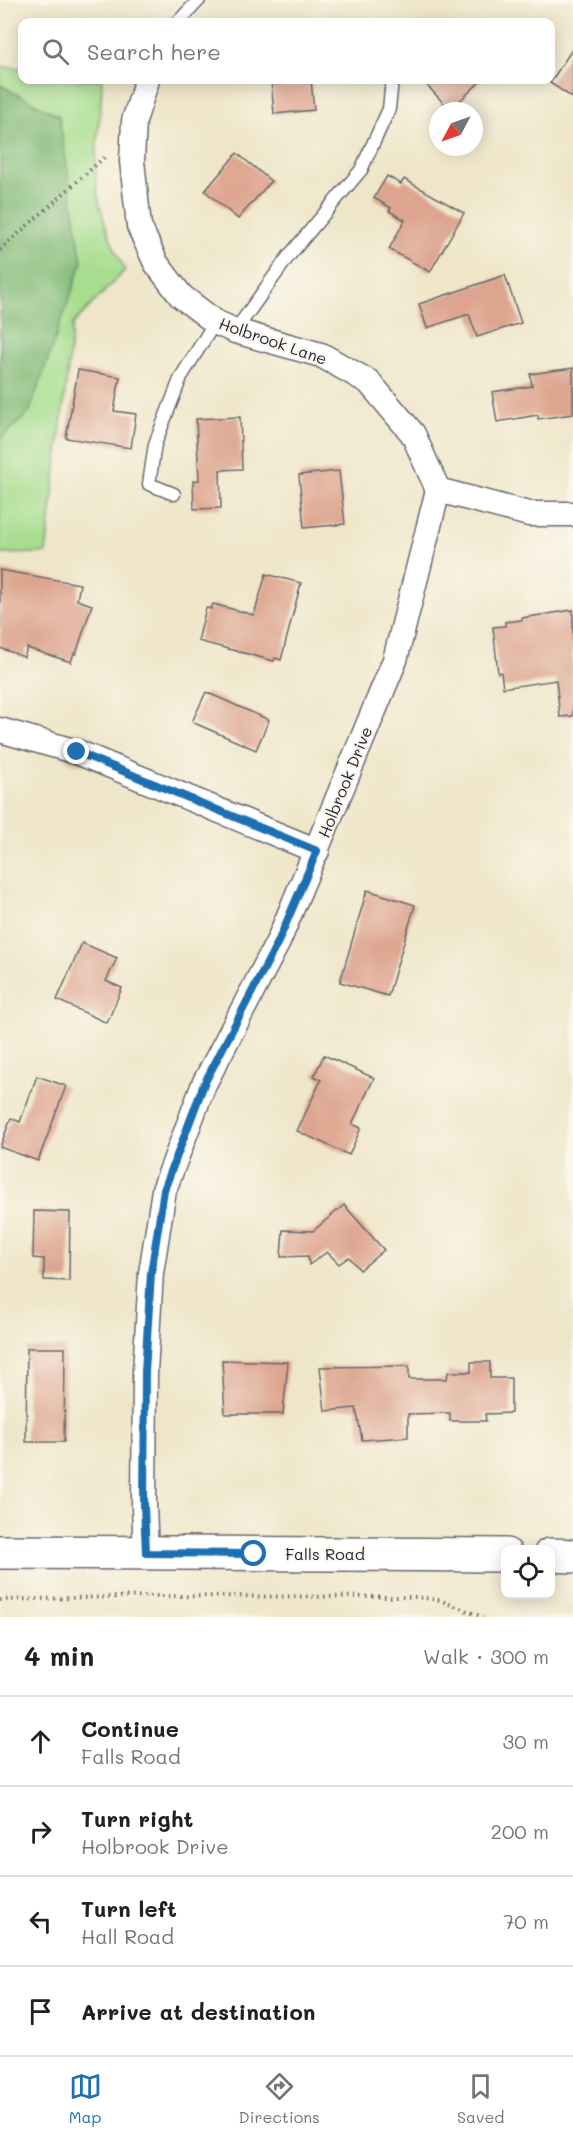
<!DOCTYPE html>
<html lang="en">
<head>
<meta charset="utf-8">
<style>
	:root { --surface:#fff; --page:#f2f2f2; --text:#202124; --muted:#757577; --line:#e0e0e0; --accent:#1f6fb2 }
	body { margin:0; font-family:Mali,sans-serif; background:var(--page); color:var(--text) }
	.controls { position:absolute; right:18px; bottom:18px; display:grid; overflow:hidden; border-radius:12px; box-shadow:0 3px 15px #0003 }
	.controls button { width:54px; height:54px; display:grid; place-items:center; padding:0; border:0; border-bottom:2px solid var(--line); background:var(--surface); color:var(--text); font:30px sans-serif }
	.compass { position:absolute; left:429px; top:102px; width:54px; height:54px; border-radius:50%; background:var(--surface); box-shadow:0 3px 15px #0003; rotate:229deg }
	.stop { position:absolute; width:18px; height:18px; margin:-14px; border:4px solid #1f6fb2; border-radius:50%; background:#fff }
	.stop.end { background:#1f6fb2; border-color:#fff; box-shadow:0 2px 6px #0008 }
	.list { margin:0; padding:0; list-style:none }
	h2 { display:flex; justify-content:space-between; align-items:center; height:78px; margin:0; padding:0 24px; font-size:26px }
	h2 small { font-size:20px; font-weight:400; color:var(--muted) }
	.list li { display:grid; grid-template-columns:39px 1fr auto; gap:18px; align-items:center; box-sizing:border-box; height:90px; padding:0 24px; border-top:2px solid var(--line) }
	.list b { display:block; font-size:22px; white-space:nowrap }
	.list p { margin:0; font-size:20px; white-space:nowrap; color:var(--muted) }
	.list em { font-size:20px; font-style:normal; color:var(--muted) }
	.icon { flex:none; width:33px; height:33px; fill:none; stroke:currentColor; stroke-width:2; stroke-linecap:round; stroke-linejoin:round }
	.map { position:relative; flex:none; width:573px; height:1617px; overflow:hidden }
	.search { position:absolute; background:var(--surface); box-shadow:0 3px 15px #0003; left:18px; right:18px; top:18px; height:66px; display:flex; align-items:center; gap:15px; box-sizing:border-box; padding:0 21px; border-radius:12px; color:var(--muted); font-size:22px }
	.sheet { height:438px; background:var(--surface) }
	nav { display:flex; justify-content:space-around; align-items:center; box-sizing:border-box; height:84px; border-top:2px solid var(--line); background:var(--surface); font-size:16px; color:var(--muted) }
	nav a { display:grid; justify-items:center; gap:3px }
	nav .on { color:var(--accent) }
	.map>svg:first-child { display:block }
	.green { fill:#a6dd8e; stroke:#648064; stroke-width:1.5 }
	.forest { fill:#84bc79; stroke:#536f5a; stroke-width:1.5 }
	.building { fill:#dda58f }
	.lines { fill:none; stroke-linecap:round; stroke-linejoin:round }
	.service-casing { stroke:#6a676d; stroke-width:15 }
	.minor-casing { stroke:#6a676d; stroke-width:27 }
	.secondary-casing { stroke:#6a676d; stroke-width:36 }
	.path { stroke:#6a676d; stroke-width:4; stroke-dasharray:1.5 4.5; stroke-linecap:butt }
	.service { stroke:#fff; stroke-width:12 }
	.minor { stroke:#fff; stroke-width:24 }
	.secondary { stroke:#fff; stroke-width:33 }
	.route { stroke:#1f6fb2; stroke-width:8 }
	.labels { text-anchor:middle; stroke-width:4.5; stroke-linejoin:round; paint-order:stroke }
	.street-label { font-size:16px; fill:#22223b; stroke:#fbf7ec }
</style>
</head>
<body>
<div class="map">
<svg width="573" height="1617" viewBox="0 0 573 1617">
	<rect width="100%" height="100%" fill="#fbf7ec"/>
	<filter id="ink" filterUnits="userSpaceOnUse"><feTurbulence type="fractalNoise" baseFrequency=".0167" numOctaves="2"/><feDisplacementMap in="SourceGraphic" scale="12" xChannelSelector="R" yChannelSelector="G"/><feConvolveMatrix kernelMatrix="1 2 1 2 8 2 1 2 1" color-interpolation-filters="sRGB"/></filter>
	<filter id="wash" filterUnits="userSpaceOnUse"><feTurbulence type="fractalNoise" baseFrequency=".008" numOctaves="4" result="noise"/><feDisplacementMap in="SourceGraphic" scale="24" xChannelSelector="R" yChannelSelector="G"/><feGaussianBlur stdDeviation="1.35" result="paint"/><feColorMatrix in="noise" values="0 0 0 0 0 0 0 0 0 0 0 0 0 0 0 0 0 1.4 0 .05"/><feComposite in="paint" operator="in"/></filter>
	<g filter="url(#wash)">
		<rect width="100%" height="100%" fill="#efe6c9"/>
		<path class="green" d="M 0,60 L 2,67 L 22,68 L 22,80 L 102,80 C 102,110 95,142 96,173 C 96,206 110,241 125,270 L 73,324 L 46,553 L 0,554 Z"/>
		<path class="forest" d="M 0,85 L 59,116 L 82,262 L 29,413 L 0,439 Z"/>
		<g id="blocks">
			<g class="building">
				<path d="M 573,48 L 573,98 L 550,83 Z"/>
				<path d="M 271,80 L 311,80 L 314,110 L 274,114 Z"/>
				<path d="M 422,80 L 482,80 L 450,110 Z"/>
				<path d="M 237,153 L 271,181 L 238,219 L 205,191 Z"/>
				<path d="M 387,176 L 401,184 L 404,179 L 464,213 L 430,272 L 389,249 L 405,220 L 389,211 L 391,208 L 374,198 Z"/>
				<path d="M 505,275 L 521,323 L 477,337 L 469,314 L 427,328 L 419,304 Z"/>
				<path d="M 573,368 L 573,414 L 538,419 L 538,415 L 497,422 L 492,392 L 532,386 L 530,374 Z"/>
				<path d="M 78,370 L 120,377 L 114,411 L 136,414 L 131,448 L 66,438 Z"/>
				<path d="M 240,417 L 242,469 L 220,470 L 221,508 L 194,509 L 193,481 L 199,480 L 196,419 Z"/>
				<path d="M 339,471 L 345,524 L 304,528 L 299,475 Z"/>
				<path d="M 0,570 L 80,584 L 77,600 L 92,605 L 76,654 L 74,653 L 71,662 L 27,648 L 24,657 L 0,648 Z"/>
				<path d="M 266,574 L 301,583 L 281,660 L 275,658 L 274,661 L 198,641 L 206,608 L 211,609 L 213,604 L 254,615 Z"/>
				<path d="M 573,610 L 573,716 L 560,717 L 556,680 L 503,688 L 501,672 L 498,673 L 493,627 L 505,626 L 505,622 L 522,620 L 522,618 Z"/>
				<path d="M 206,692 L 269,720 L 256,750 L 192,722 Z"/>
				<path d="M 367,890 L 415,905 L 388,996 L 340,982 Z"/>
				<path d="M 82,943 L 117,958 L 106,981 L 122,988 L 107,1023 L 57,1000 Z"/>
				<path d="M 324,1055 L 374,1078 L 352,1124 L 361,1128 L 349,1155 L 297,1131 L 321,1080 L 314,1076 Z"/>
				<path d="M 37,1076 L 66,1086 L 38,1161 L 0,1147 L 11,1118 L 20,1122 Z"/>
				<path d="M 344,1205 L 384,1250 L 360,1270 L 349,1257 L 339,1264 L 327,1252 L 309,1265 L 308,1256 L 281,1257 L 283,1230 L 313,1231 Z"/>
				<path d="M 34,1211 L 70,1212 L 69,1281 L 44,1280 L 44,1259 L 33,1258 Z"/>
				<path d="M 27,1348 L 65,1348 L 64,1442 L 26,1442 Z"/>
				<path d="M 222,1360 L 288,1362 L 283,1414 L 225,1414 Z"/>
				<path d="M 471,1362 L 490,1362 L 490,1378 L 511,1378 L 511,1413 L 485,1414 L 486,1421 L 450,1421 L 450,1413 L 408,1414 L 408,1437 L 362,1440 L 356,1408 L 325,1411 L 320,1367 L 409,1366 L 409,1379 L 447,1379 L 448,1372 L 471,1372 Z"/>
			</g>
		</g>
	</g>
	<g filter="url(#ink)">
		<use href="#blocks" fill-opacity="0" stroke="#6a676d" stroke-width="1.5"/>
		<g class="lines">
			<defs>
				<g id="service">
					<path d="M 178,22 L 199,0"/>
					<path d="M 235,331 L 288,257 L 361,170 L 389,109 L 392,80"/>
					<path d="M 174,494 L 149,484 L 155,444 L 181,377 L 215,322"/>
				</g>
				<g id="minor">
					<path d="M 147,80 L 134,121 L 132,161 L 139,226 L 156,263 L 181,296 L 215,322 L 235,331 L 321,355 L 369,382 L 413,434 L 438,490 L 529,514 L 573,514"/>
					<path d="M 0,730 L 77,752 L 317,851"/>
					<path d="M 146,1553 L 144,1506 L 145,1372 L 151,1273 L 164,1190 L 204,1084 L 278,942 L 395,660 L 438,490"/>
				</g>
				<g id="secondary">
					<path d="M 0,1552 L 506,1555"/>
					<path d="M 550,1555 L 573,1556"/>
				</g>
			</defs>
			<use href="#service" class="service-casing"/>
			<use href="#minor" class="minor-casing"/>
			<use href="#secondary" class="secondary-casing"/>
			<g class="path">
				<path d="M 0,250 L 107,155"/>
				<path d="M 0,1600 L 149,1596 L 416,1597 L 439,1600 L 483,1617"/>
			</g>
			<use href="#service" class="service"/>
			<use href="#minor" class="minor"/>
			<use href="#secondary" class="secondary"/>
		</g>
	</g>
	<g class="lines" filter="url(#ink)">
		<path class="route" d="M 77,752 L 317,851 L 278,942 L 204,1084 L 164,1190 L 151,1273 L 145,1372 L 144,1506 L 146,1553 L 254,1554"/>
	</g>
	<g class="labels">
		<g class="street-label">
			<text transform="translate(273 341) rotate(19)" y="6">Holbrook Lane</text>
			<text transform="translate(345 782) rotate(-68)" y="6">Holbrook Drive</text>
			<text x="325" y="1560">Falls Road</text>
		</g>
	</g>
</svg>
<div class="controls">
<button><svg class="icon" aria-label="locate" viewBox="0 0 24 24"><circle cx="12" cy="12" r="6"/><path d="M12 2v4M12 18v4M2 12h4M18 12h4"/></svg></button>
</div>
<svg class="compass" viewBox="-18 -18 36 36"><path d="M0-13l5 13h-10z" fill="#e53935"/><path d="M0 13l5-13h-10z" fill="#757577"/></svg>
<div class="stop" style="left:254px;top:1554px"></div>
<div class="stop end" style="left:77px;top:752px"></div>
<div class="search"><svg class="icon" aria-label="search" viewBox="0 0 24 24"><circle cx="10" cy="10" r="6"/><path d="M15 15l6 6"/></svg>Search here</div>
</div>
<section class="sheet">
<h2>4 min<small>Walk · 300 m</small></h2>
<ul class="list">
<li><svg class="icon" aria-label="ahead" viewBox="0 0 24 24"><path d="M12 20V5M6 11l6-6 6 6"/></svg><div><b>Continue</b><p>Falls Road</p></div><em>30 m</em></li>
<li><svg class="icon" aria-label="right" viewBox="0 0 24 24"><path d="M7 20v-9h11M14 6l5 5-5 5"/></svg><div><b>Turn right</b><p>Holbrook Drive</p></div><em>200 m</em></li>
<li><svg class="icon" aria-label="left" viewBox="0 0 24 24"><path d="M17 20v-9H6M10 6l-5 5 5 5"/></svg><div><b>Turn left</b><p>Hall Road</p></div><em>70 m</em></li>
<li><svg class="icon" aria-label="arrive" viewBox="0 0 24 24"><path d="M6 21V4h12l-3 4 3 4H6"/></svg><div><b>Arrive at destination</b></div></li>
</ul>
</section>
<nav>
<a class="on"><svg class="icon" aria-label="map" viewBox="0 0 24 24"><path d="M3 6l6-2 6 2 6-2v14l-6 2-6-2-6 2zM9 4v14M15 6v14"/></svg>Map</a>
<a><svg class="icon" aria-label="directions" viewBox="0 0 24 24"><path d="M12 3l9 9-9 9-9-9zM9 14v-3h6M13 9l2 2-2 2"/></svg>Directions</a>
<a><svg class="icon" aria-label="saved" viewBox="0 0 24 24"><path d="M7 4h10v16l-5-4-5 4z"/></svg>Saved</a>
</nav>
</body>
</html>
